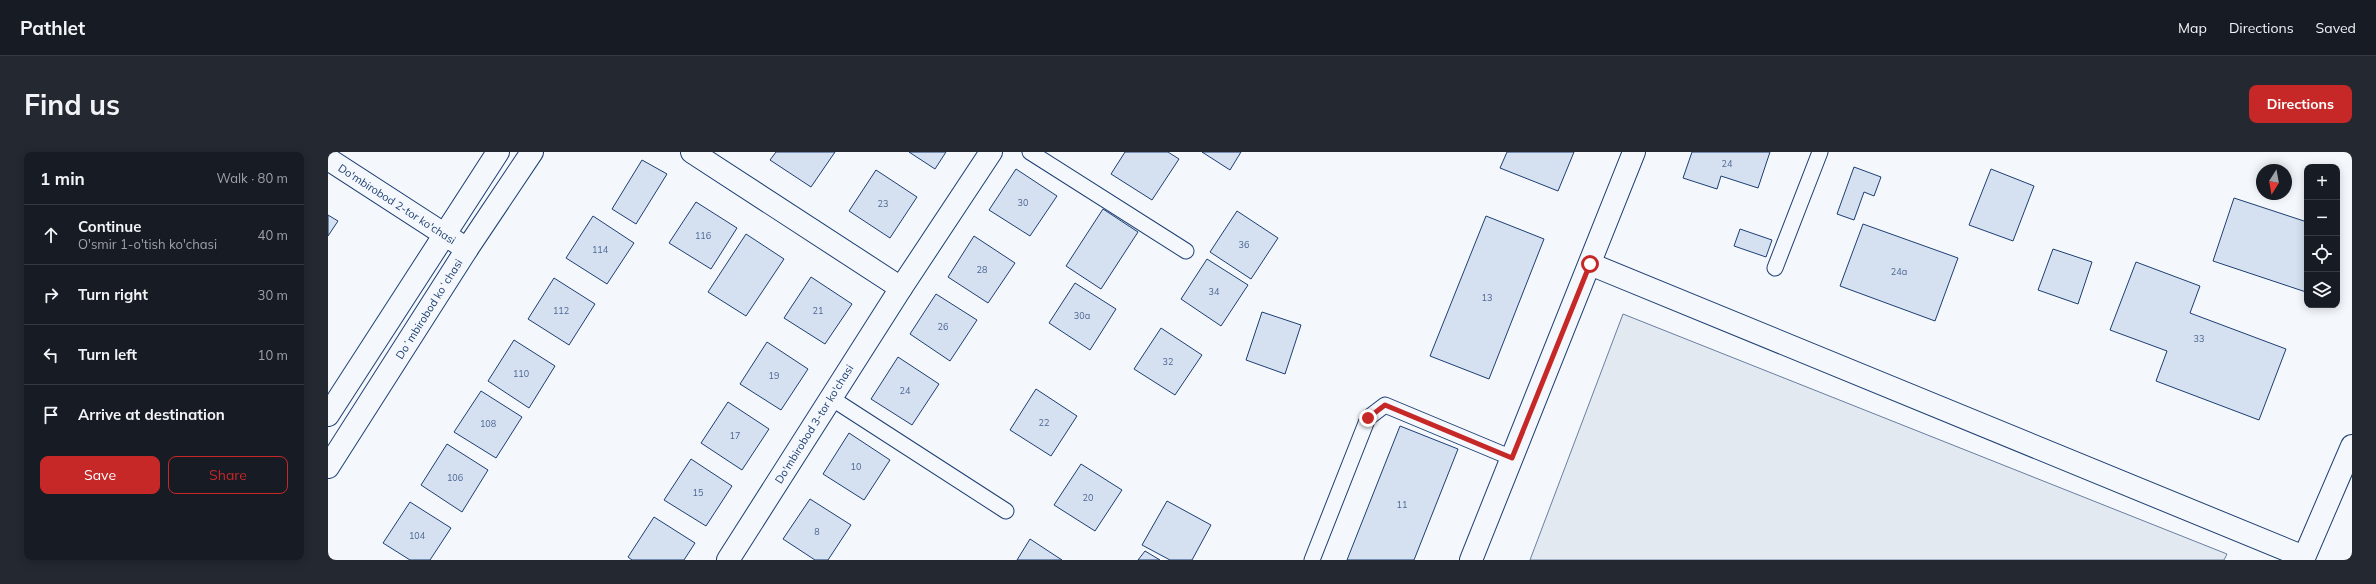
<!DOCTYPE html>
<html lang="en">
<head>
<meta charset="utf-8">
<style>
	:root { --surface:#171b24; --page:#242831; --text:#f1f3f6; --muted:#9ea1a6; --line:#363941; --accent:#c62828 }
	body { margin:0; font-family:Mulish,sans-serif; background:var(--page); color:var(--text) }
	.controls { position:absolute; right:12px; top:12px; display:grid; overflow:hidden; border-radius:8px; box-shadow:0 2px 10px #0003 }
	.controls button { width:36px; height:36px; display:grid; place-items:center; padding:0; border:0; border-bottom:1px solid var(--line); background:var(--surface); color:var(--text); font:20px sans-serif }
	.compass { position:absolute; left:1928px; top:12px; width:36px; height:36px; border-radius:50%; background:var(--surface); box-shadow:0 2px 10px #0003; rotate:191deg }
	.stop { position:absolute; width:12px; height:12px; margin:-9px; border:3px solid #c62828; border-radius:50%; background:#fff }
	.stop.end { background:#c62828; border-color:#fff; box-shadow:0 1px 4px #0008 }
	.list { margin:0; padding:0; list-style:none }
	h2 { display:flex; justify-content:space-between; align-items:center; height:52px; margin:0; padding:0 16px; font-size:17px }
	h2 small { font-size:13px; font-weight:400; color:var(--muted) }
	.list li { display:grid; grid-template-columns:26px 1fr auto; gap:12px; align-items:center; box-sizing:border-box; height:60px; padding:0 16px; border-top:1px solid var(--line) }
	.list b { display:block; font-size:15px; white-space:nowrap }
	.list p { margin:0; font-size:13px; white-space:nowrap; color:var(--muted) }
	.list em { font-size:13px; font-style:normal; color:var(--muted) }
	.actions { display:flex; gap:8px; padding:12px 16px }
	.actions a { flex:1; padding:9px 0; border:1px solid var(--accent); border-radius:8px; text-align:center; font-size:14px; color:var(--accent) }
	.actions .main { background:var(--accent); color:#fff }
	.icon { flex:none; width:22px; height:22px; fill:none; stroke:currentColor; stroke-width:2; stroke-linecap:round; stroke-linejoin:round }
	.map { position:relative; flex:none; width:2024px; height:408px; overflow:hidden; border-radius:8px }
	header { display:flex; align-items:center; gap:24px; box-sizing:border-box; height:56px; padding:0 20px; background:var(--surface); border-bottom:1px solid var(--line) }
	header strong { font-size:19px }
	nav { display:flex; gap:22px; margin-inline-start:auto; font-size:14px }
	.intro { display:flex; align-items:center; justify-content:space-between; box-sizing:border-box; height:96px; padding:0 24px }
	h1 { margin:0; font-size:28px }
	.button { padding:10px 18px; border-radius:8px; background:var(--accent); color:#fff; font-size:14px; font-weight:700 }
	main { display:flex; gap:24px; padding:0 24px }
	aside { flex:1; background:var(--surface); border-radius:8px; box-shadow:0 2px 10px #0003 }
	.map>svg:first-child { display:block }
	.green { fill:#e3e9f0; stroke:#687fa3 }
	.building { fill:#d5e0f0; stroke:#1d3f73 }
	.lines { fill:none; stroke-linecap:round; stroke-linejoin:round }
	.service-casing { stroke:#1d3f73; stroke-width:17 }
	.minor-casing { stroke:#1d3f73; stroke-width:24 }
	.secondary-casing { stroke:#1d3f73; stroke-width:24 }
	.service { stroke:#f4f7fb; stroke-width:15 }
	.minor { stroke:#f4f7fb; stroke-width:22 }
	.secondary { stroke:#f4f7fb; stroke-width:22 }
	.route { stroke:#c62828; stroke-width:5 }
	.labels { text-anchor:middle; stroke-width:3; stroke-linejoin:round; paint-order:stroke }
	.number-label { font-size:9px; fill:#4b6792 }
	.street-label { font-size:11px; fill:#1d3f73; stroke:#f4f7fb }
</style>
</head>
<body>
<header>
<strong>Pathlet</strong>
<nav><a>Map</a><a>Directions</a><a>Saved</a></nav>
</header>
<div class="intro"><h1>Find us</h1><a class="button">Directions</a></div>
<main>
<aside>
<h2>1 min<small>Walk · 80 m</small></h2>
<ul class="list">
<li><svg class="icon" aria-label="ahead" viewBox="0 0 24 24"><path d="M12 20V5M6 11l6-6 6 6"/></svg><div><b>Continue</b><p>O'smir 1-o'tish ko'chasi</p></div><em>40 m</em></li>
<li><svg class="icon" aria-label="right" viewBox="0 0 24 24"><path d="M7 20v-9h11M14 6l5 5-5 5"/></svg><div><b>Turn right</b></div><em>30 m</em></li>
<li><svg class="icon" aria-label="left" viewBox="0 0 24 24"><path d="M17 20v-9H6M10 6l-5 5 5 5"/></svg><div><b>Turn left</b></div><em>10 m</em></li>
<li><svg class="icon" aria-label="arrive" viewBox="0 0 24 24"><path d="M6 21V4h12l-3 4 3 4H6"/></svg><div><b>Arrive at destination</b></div></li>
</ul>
<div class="actions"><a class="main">Save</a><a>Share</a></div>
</aside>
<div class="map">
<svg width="2024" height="408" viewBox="0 0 2024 408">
	<rect width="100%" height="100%" fill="#f4f7fb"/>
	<path class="green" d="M 1295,162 L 1899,402 L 1896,408 L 1202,408 Z"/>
	<g class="building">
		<path d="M 448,0 L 507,0 L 483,35 L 442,8 Z"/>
		<path d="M 581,0 L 618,0 L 607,17 Z"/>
		<path d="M 797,0 L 840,0 L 851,7 L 824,48 L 783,22 Z"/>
		<path d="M 874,0 L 913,0 L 902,18 Z"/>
		<path d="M 1179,0 L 1246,0 L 1230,39 L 1172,16 Z"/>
		<path d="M 1364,0 L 1442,0 L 1430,36 L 1393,24 L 1389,37 L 1355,26 Z"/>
		<path d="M 314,8 L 339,22 L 308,72 L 284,57 Z"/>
		<path d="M 1526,15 L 1553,25 L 1546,44 L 1536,40 L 1526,68 L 1509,62 Z"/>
		<path d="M 688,17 L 729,44 L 702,84 L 661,58 Z"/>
		<path d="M 1663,17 L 1706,34 L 1685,89 L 1641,73 Z"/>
		<path d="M 548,18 L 589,45 L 562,86 L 521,59 Z"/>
		<path d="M 1906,46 L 1979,70 L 1978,140 L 1885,109 Z"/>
		<path d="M 368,50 L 409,76 L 383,117 L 341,91 Z"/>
		<path d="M 775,57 L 810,80 L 773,137 L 738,114 Z"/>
		<path d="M 909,59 L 950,86 L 923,127 L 882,100 Z"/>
		<path d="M 0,63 L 10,69 L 0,84 Z"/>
		<path d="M 265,64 L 306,91 L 279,132 L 238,106 Z"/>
		<path d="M 1158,64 L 1216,87 L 1161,227 L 1102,204 Z"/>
		<path d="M 1535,72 L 1630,106 L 1607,169 L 1512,134 Z"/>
		<path d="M 1412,77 L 1444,88 L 1438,105 L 1406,94 Z"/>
		<path d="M 418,82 L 456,107 L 418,164 L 380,140 Z"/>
		<path d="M 646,84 L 687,111 L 660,151 L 620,125 Z"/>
		<path d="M 1725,97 L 1764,110 L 1750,152 L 1710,138 Z"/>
		<path d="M 879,107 L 920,133 L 893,174 L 853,147 Z"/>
		<path d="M 1808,110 L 1872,134 L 1862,161 L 1958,197 L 1931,268 L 1828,229 L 1839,199 L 1782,178 Z"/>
		<path d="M 483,125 L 524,152 L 497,192 L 456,166 Z"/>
		<path d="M 226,126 L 267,152 L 241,193 L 200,167 Z"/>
		<path d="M 747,131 L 788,157 L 762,198 L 721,171 Z"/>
		<path d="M 608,142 L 649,168 L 622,209 L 582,182 Z"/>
		<path d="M 934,160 L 973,173 L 957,222 L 918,208 Z"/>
		<path d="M 833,176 L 874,203 L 847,243 L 806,217 Z"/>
		<path d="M 186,188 L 227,214 L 201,256 L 160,229 Z"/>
		<path d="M 439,190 L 480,217 L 453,258 L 412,232 Z"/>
		<path d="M 570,205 L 611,232 L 584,273 L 543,247 Z"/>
		<path d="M 708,237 L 749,264 L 723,304 L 682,278 Z"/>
		<path d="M 153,239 L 194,265 L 168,306 L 126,280 Z"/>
		<path d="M 400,250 L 441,277 L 414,318 L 373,291 Z"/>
		<path d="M 1072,274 L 1130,297 L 1086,408 L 1019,408 Z"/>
		<path d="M 521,281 L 562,308 L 536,348 L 495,322 Z"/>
		<path d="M 119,292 L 160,318 L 134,360 L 93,333 Z"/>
		<path d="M 363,307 L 404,334 L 378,374 L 336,348 Z"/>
		<path d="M 753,312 L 794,338 L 767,379 L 726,353 Z"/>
		<path d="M 482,347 L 523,373 L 500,408 L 487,408 L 455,387 Z"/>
		<path d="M 839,349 L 883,373 L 864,408 L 842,408 L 814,393 Z"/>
		<path d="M 82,350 L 123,376 L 102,408 L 82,408 L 55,391 Z"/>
		<path d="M 326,365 L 367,391 L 356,408 L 304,408 L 300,405 Z"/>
		<path d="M 702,387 L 734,408 L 689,408 Z"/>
		<path d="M 817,399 L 832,408 L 810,408 Z"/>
	</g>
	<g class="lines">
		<defs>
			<g id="service">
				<path d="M 702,0 L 858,99"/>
				<path d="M 1447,116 L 1492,0"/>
				<path d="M 503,246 L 678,359"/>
				<path d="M 984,408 L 1040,266 L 1057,253 L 1184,306"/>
			</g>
			<g id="minor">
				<path d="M 364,0 L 573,136"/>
				<path d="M 0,7 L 139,97"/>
				<path d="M 1262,112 L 1976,405"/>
				<path d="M 400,408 L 573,136 L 663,0"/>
				<path d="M 1143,408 L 1306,0"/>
				<path d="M 1975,408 L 2024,294"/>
			</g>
			<g id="secondary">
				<path d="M 0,263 L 170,0"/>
				<path d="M 0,315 L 139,97 L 204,0"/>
			</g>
		</defs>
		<use href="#service" class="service-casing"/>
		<use href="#minor" class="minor-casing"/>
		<use href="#secondary" class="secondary-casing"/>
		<use href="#service" class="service"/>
		<use href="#minor" class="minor"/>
		<use href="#secondary" class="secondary"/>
	</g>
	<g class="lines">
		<path class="route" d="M 1040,266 L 1057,253 L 1184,306 L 1262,112"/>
	</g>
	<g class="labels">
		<g class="number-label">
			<text x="1399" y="15">24</text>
			<text x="695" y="54">30</text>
			<text x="555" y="55">23</text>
			<text x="375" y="87">116</text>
			<text x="916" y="96">36</text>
			<text x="272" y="101">114</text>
			<text x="654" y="121">28</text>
			<text x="1571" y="123">24а</text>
			<text x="886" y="143">34</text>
			<text x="1159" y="149">13</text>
			<text x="233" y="162">112</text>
			<text x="490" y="162">21</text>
			<text x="754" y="167">30а</text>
			<text x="615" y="178">26</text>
			<text x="1871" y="190">33</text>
			<text x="840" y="213">32</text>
			<text x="193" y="225">110</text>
			<text x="446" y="227">19</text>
			<text x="577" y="242">24</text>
			<text x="716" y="274">22</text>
			<text x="160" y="275">108</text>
			<text x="407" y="287">17</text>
			<text x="528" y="318">10</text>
			<text x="127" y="329">106</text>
			<text x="370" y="344">15</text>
			<text x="760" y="349">20</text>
			<text x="1074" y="356">11</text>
			<text x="489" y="383">8</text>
			<text x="89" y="387">104</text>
		</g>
		<g class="street-label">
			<text transform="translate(69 52) rotate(33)" y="4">Do'mbirobod 2-tor ko'chasi</text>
			<text transform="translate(101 157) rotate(-58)" y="4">Doʻmbirobod koʻchasi</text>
			<text transform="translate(486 272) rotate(-58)" y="4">Do'mbirobod 3-tor ko'chasi</text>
		</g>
	</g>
</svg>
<div class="controls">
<button>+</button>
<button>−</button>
<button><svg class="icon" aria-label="locate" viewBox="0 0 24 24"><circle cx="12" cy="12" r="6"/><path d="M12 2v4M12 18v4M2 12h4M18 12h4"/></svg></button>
<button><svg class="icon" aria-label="layers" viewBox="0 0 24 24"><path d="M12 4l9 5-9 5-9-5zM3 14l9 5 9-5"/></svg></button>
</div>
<svg class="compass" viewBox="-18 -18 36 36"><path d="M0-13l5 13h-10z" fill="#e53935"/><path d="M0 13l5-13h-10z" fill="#9ea1a6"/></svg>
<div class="stop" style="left:1262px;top:112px"></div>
<div class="stop end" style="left:1040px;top:266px"></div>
</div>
</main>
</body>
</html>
